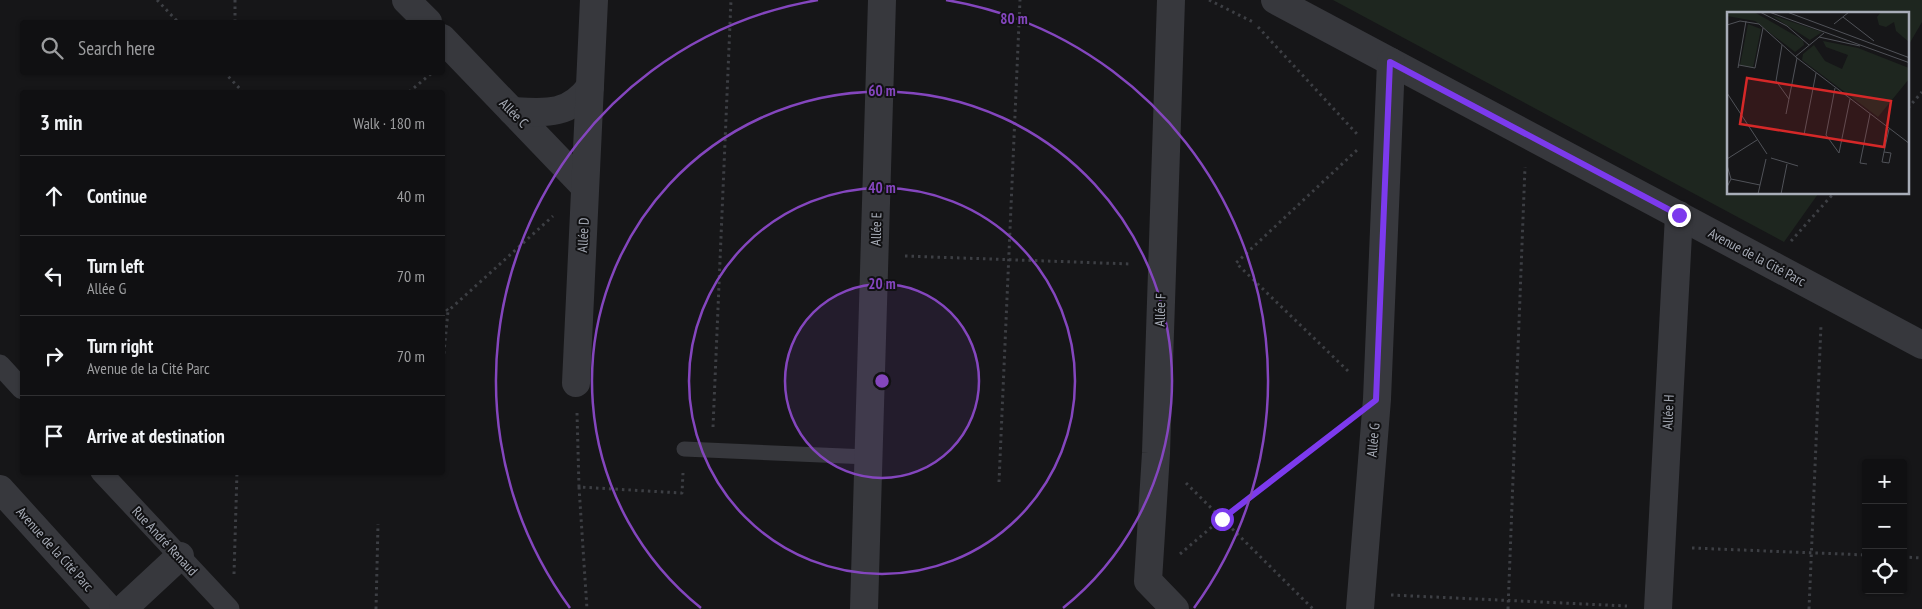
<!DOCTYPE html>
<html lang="en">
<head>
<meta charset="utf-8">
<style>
	:root { --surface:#101012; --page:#1e1e20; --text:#f1f3f6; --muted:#9c9d9f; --line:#303032 }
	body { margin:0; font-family:"PT Sans Narrow",sans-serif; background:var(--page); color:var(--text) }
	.controls { position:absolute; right:15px; bottom:15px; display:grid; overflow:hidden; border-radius:5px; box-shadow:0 1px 4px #0004 }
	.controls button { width:45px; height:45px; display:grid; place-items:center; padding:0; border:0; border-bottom:1px solid var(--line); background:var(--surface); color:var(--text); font:25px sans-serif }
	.stop { position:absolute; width:15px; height:15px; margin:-11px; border:4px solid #7c3aed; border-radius:50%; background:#fff }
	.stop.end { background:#7c3aed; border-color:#fff; box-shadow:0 1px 5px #0008 }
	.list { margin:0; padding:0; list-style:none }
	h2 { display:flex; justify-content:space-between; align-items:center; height:65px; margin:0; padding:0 20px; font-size:21px }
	h2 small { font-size:16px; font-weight:400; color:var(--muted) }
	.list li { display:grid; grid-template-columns:32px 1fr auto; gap:15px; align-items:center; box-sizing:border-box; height:80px; padding:0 20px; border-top:1px solid var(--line) }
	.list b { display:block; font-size:19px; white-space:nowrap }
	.list p { margin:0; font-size:16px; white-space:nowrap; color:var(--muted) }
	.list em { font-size:16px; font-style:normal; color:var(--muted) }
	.icon { flex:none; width:28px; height:28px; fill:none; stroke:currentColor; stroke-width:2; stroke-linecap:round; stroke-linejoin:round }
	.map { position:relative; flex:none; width:1922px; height:609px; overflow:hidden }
	.search { position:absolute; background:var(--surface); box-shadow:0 1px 4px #0004; left:20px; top:20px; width:425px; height:55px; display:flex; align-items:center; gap:12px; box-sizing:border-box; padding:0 18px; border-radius:5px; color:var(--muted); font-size:19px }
	.panel { position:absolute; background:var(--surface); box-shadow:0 1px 4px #0004; left:20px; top:90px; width:425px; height:385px; border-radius:5px }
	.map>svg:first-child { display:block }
	.green { fill:#1e261f }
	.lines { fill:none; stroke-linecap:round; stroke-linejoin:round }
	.path { stroke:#3d3f44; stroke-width:3; stroke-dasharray:2.5 4; stroke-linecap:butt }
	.service { stroke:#37383d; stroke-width:15 }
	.pedestrian { stroke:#37383d; stroke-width:21 }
	.minor { stroke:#37383d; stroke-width:28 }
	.route { stroke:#7c3aed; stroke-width:6 }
	.ring { fill:none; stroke:#8446be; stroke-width:2.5 }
	.labels { text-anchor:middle; stroke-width:4; stroke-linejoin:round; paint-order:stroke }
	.street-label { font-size:14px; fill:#a8adb8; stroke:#111113 }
	.inset-road { fill:none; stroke:#505258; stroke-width:1 }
	.view { fill:#d62828; fill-opacity:0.15; stroke:#d62828; stroke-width:2.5 }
	.inset-edge { fill:none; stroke:#a8adb8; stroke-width:2.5 }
	.centre { fill:#8446be; stroke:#111113; stroke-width:2.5 }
	.ring-label { font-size:15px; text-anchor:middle; font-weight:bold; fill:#8446be; stroke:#111113; stroke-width:4; stroke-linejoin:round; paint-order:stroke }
</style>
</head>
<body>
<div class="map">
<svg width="1922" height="609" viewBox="0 0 1922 609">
	<rect width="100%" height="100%" fill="#161618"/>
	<path class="green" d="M 1333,0 L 1922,0 L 1922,22 L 1908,46 L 1908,14 L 1728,14 L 1728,194 L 1818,194 L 1784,242 Z"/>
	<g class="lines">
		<g class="path">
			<path d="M 157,0 L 178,22"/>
			<path d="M 1209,0 L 1253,22"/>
			<path d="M 235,22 L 235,0"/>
			<path d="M 1258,27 L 1357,134"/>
			<path d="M 224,72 L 243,92"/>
			<path d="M 409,92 L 433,72"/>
			<path d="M 1908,108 L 1922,92"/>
			<path d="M 1791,241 L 1833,194"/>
			<path d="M 905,256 L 1131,264"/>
			<path d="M 442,304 L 448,311 L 553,216"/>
			<path d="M 1348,371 L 1236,263 L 1357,150"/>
			<path d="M 442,373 L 448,311"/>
			<path d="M 577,413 L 579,487 L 682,493 L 683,473"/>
			<path d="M 713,427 L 731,0"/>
			<path d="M 999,482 L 1020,0"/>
			<path d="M 1186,483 L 1313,609"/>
			<path d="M 579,487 L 587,609"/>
			<path d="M 1692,548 L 1866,555"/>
			<path d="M 1180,554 L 1227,514 L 1344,424"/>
			<path d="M 1903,557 L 1922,558"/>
			<path d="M 234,574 L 237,472"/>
			<path d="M 1391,595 L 1627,606"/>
			<path d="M 376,609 L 378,524"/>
			<path d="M 1508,609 L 1525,167"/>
			<path d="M 1809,609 L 1821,325"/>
		</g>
		<path class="service" d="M 684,449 L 868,457"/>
		<g class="pedestrian">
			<path d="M 0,365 L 22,389"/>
			<path d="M 101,472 L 229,609"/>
		</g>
		<g class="minor">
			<path d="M 406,0 L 428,22"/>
			<path d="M 1171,0 L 1156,453 L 1148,581 L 1175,609"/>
			<path d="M 1275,0 L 1922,345"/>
			<path d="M 442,38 L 585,187"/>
			<path d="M 512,111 C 545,113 569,116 590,87"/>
			<path d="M 576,383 L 594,0"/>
			<path d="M 0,489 L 109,609"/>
			<path d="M 123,609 L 180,556"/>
			<path d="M 864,609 L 882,0"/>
			<path d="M 1360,609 L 1377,399 L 1391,62"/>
			<path d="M 1658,609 L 1679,215"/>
		</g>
	</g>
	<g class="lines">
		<path class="route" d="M 1222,519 L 1376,400 L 1390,62 L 1679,215"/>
	</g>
	<circle cx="882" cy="381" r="97" fill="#8446be" fill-opacity=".12"/>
	<g class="ring">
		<circle cx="882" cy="381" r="97"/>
		<circle cx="882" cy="381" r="193"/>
		<path d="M701 608A290 290 0 1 1 1063 608"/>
		<path d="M570 608A386 386 0 0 1 818 0M946 0A386 386 0 0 1 1194 608"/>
	</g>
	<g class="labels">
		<g class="street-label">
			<text transform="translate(514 113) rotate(46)" y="5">Allée C</text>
			<text transform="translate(876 229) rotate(-88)" y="5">Allée E</text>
			<text transform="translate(583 235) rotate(-87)" y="5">Allée D</text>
			<text transform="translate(1757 257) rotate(28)" y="5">Avenue de la Cité Parc</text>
			<text transform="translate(1160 310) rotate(-88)" y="5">Allée F</text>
			<text transform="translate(1668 412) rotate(-87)" y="5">Allée H</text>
			<text transform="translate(1373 440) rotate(-85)" y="5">Allée G</text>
			<text transform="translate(165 541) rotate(47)" y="5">Rue André Renaud</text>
			<text transform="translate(55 549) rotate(48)" y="5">Avenue de la Cité Parc</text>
		</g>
	</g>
	<g transform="translate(1727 12)">
		<rect width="182" height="182" fill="#161618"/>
		<path d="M 0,0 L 27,0 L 76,28 L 77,33 L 68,40 L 28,9 L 0,4 ZM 154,0 L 182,0 L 182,30 L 169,19 L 167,10 L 159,15 L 152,13 L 150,5 ZM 44,3 L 95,20 L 83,28 ZM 21,12 L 34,17 L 26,56 L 13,53 ZM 96,29 L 131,36 L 182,56 L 182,67 L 151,105 L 75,48 L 76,42 L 87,33 L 98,49 L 115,57 L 121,43 L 99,35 Z" fill="#1e261f"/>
		<path class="inset-road" d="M 33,0 L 60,14 L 82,33M 42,0 L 183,51M 60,0 L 183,46M 116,5 L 147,29M 107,12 L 122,0M 0,13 L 13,9 L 32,12 L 70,46 L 183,132M 92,25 L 133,34M 55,33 L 49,69 L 62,87M 68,45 L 97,21M 12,53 L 28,56 L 36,16M 11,56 L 19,9M 108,76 L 99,123 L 112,141M 0,81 L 40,142M 59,102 L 70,46M 77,123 L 89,61M 157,140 L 164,141 L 162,151 L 155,150 L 157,140 L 162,117M 112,141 L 123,87M 44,146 L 71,154M 0,147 L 30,128M 140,152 L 133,151 L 143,102M 0,153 L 4,167 L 0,175M 4,167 L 33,173M 31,182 L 39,147M 54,182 L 60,152"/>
		<path class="view" d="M 20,66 L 164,89 L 157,135 L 13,112 Z"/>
		<rect width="182" height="182" class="inset-edge"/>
	</g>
	<circle cx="882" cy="381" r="8" class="centre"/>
	<g class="ring-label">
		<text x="1014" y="24">80 m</text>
		<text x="882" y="96">60 m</text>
		<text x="882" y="193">40 m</text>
		<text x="882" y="289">20 m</text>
	</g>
</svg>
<div class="controls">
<button>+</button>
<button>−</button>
<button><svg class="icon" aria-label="locate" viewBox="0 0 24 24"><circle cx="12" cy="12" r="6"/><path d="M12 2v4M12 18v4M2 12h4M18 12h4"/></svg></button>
</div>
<div class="stop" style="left:1222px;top:519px"></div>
<div class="stop end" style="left:1679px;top:215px"></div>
<div class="search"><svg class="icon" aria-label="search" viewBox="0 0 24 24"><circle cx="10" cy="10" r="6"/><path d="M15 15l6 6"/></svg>Search here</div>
<section class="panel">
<h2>3 min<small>Walk · 180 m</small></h2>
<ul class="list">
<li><svg class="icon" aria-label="ahead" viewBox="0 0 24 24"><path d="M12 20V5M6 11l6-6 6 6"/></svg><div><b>Continue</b></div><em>40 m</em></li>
<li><svg class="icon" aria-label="left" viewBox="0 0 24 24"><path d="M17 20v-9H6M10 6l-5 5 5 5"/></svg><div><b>Turn left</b><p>Allée G</p></div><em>70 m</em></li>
<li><svg class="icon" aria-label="right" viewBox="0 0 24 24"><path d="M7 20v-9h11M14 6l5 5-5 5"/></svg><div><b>Turn right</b><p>Avenue de la Cité Parc</p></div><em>70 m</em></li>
<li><svg class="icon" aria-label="arrive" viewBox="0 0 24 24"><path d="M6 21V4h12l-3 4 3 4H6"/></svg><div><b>Arrive at destination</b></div></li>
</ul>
</section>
</div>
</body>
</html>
